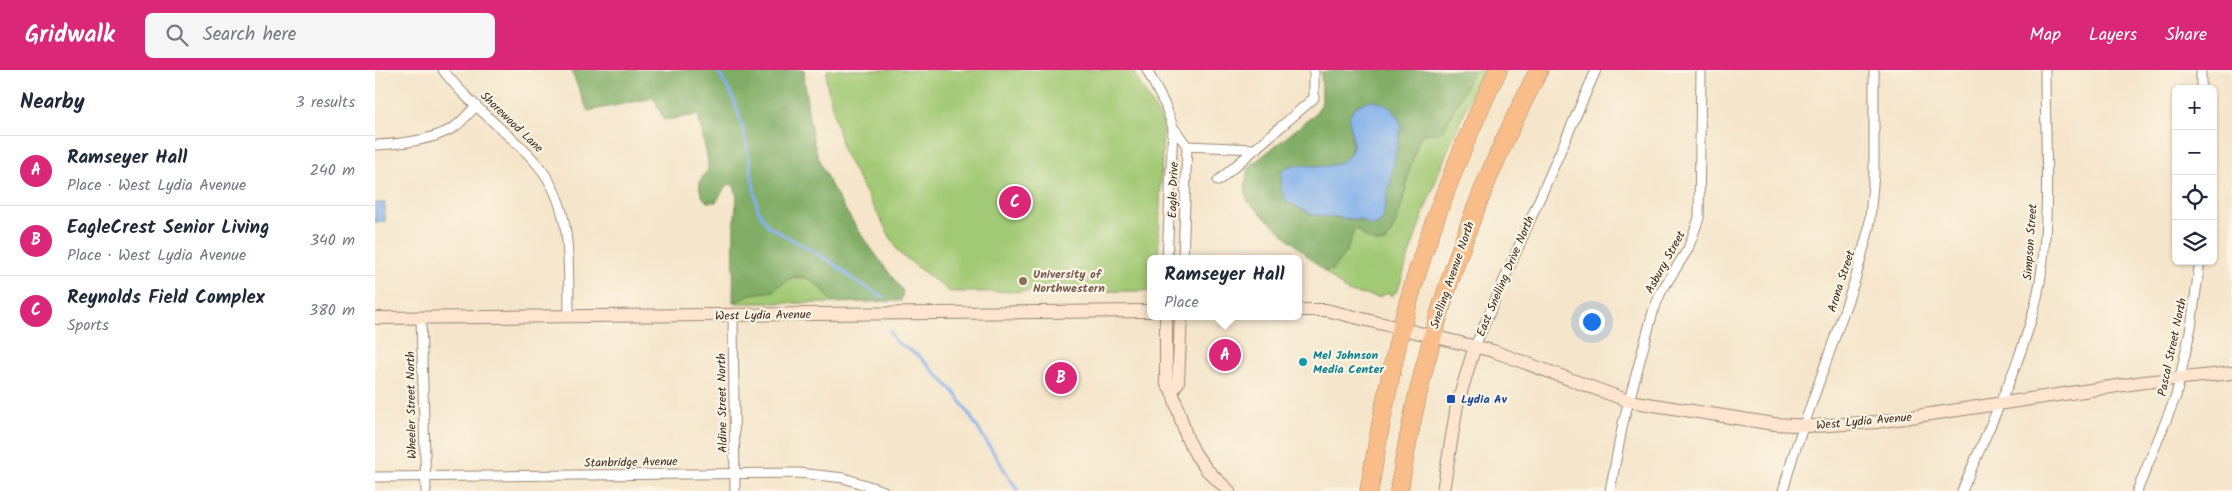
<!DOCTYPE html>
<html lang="en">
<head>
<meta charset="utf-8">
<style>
	:root { --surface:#fff; --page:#f6f6f7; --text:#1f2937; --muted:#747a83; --line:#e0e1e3; --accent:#db2777 }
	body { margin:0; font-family:Kalam,sans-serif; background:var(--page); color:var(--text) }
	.controls { position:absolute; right:15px; top:15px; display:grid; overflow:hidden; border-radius:8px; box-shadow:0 1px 4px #0004 }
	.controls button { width:45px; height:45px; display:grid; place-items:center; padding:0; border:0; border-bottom:1px solid var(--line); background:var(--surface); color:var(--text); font:25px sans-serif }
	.you { position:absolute; left:1216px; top:251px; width:18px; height:18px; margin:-12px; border:4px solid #fff; border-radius:50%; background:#1a73e8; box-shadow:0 0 0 8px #1a73e833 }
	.badge { display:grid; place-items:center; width:32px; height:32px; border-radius:50%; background:var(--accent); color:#fff; font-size:16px; font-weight:700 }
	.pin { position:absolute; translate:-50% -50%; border:2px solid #fff; box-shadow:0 1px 5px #0006 }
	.popup { position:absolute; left:772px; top:185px; width:155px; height:65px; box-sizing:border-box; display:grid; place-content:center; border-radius:8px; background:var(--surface); filter:drop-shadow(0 1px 4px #0005); font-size:16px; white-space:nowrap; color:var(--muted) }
	.popup b { font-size:19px; color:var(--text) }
	.popup::after { content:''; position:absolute; left:50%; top:100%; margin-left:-10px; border:10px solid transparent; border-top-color:var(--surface) }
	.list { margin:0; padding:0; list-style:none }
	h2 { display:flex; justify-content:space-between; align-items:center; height:65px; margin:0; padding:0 20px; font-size:21px }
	h2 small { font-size:16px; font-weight:400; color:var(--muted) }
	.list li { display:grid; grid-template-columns:32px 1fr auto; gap:15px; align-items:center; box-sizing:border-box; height:70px; padding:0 20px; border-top:1px solid var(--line) }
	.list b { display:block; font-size:19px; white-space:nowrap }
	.list p { margin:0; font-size:16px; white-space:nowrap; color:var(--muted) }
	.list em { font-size:16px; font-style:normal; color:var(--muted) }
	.icon { flex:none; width:28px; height:28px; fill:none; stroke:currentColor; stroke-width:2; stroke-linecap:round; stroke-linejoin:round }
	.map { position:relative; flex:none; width:1857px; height:421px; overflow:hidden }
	header { display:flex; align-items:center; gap:30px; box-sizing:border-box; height:70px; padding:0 25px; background:var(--accent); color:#fff }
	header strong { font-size:24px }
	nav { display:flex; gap:28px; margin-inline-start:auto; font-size:18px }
	.search { width:350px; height:45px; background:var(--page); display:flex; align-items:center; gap:12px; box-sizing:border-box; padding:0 18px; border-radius:8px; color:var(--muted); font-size:19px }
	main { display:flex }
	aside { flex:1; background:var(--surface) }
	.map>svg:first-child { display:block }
	.green { fill:#a2c975; stroke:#6e7a4a }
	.forest { fill:#81ad66; stroke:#5e6c42; fill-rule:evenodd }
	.water { fill:#81b0eb; stroke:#5e6d84 }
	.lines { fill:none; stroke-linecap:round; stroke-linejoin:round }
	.stream { stroke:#81b0eb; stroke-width:3 }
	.street-casing { stroke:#988874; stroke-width:11 }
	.secondary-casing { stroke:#988874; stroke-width:14 }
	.highway-casing { stroke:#988874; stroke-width:19 }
	.street { stroke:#fff; stroke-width:9 }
	.secondary { stroke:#fde5d0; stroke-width:12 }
	.highway { stroke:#f9bd89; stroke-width:18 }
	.education-dot { fill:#8d6e63; stroke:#fcf5e5; stroke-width:2 }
	.culture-dot { fill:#0f9aa8; stroke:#fcf5e5; stroke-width:2 }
	.transit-dot { fill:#1a4fb4; stroke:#fcf5e5; stroke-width:2 }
	.labels { text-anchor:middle; stroke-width:4.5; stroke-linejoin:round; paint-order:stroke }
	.street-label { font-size:12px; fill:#3b2a1e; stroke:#fcf5e5 }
	.education-label { font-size:12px; font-weight:bold; fill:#785e54; stroke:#fcf5e5; text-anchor:start }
	.culture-label { font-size:12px; font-weight:bold; fill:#0d838f; stroke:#fcf5e5; text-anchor:start }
	.transit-label { font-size:12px; font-weight:bold; fill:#164399; stroke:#fcf5e5; text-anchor:start }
</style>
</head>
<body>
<header>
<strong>Gridwalk</strong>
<div class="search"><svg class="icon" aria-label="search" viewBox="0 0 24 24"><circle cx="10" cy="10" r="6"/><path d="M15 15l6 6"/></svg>Search here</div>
<nav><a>Map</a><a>Layers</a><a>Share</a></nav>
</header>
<main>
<aside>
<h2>Nearby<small>3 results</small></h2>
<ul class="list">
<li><span class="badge">A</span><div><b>Ramseyer Hall</b><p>Place · West Lydia Avenue</p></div><em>240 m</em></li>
<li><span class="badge">B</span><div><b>EagleCrest Senior Living</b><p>Place · West Lydia Avenue</p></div><em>340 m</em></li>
<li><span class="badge">C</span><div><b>Reynolds Field Complex</b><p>Sports</p></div><em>380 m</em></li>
</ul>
</aside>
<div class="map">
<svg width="1857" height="421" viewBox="0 0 1857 421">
	<rect width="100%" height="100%" fill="#fcf5e5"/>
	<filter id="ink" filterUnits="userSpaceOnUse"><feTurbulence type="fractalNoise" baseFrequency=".02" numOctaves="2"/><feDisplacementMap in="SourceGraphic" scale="10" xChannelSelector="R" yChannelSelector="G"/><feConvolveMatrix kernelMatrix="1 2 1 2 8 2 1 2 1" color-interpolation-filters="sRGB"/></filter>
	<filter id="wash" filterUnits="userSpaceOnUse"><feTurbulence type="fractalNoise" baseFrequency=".0096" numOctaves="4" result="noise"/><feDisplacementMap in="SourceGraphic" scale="20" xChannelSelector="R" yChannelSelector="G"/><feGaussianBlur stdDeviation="1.12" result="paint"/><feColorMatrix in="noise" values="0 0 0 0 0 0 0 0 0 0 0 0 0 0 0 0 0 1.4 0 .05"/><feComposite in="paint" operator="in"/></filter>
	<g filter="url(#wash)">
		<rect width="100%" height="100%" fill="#f5e5ca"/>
		<g class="green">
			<path d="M 452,0 L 757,0 L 788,53 L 783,189 L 776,189 L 776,221 L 575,222 L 524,183 L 468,81 L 451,11 Z"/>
			<path d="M 1099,0 L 1109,0 C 1074,71 1046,145 1023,220 L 1016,226 L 1014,223 L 1003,227 L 973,222 L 949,201 L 958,200 L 979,160 L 983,159 L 1002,173 L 1010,172 C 1026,150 1029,123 1035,98 C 1038,87 1042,75 1046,64 L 1069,59 Z"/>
			<path d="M 417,207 C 441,207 445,215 458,233 L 358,233 L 375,224 L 398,221 Z"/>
		</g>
		<g class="forest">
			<path d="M 199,0 L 429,0 C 431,29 435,70 447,97 C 468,142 498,182 528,221 L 526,231 L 458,233 L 445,216 L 430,207 L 417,207 L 398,221 L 375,224 L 358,233 L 359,155 L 362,126 L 359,116 L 355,114 L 351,116 L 341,132 L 332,132 C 322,122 322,110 333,100 L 333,91 L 323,45 L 289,50 L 279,28 L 213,41 L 197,3 Z"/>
			<path d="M 967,0 L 1099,0 L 1069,59 L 1063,63 L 1046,64 C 1042,76 1038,87 1035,98 C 1029,123 1026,150 1010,172 C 1000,173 989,169 983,159 L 979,160 L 972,180 L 957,200 L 949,201 L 873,132 C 869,121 870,106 875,96 L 938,46 L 946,35 L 947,29 L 946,2 ZM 996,30 L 989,151 L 938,145 L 911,131 L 917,95 C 936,97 974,103 977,75 C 978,68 975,62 975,55 C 976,49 980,42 981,36 Z"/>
		</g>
		<g class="water">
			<path d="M 996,30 C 1012,34 1023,40 1026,57 L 1008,148 L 1004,154 L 995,156 L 987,150 L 938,145 L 911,131 L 906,120 L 907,101 C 920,87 951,105 970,89 C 994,71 951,43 996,30 Z"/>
			<rect x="0" y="133" width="10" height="19"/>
		</g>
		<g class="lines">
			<g class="stream">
				<path d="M 342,0 L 356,24 L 363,42 L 369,62 L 383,140 L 393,156 L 458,193 L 480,211 L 508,227"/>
				<path d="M 515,261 L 520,271 L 544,286 L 581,324 L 643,421"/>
			</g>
		</g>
	</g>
	<g filter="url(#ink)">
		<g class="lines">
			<defs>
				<g id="street">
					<path d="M 68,0 C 85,23 108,42 129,62 C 141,72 152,82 162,94 C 199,137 193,193 194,246"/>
					<path d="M 772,0 L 791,37 L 798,57 L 812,76 L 808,189"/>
					<path d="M 1826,0 L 1826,19"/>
					<path d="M 0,75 C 25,74 56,71 78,58 C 86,53 94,43 101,36"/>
					<path d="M 812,76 L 881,79"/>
					<path d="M 843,111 L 939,28 L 939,0"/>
					<path d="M 792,189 L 798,57"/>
					<path d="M 358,245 L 360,421"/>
					<path d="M 46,248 L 51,421"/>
					<path d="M 1100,276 L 1221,0"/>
					<path d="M 0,407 L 424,403 L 469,408 L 509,421"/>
					<path d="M 1235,421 L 1248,353 L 1278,242 L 1286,222 L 1313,179 L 1324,148 L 1326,0"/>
					<path d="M 1408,421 L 1418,386 L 1480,210 L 1494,158 L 1499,103 L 1499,0"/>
					<path d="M 1587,421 C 1614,355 1653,282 1665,212 C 1676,145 1670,68 1670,0"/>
					<path d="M 1762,421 L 1801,326 L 1816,257 L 1825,191"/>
				</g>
				<g id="secondary">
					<path d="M 924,240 L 951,240 L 1118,281 L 1254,331 L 1399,354 L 1439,356 L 1502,352 L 1769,312 L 1857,303"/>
					<path d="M 791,246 L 791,312 L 797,321 L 812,368 L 821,385 L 832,400 L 854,421"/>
					<path d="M 0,248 L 776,241"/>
					<path d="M 797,321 L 803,312 L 806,246"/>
					<path d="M 1068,421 L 1082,335 L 1100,276"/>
				</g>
				<g id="highway">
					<path d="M 994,421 C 1003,367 1013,313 1026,260 C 1047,175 1085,79 1123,0"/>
					<path d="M 1024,421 C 1047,274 1095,132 1164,0"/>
				</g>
			</defs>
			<use href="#street" class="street-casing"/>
			<use href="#secondary" class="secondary-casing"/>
			<use href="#highway" class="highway-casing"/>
			<use href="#street" class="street"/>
			<use href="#secondary" class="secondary"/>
			<use href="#highway" class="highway"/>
		</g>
	</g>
	<circle class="education-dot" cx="648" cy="211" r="5"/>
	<circle class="culture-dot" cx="928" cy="292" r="5"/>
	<rect class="transit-dot" x="1071" y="324" width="10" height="10" rx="2.5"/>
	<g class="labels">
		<g class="street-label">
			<text transform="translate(137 52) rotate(44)" y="4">Shorewood Lane</text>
			<text transform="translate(798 120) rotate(-88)" y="4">Eagle Drive</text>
			<text transform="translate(1655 172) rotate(-86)" y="4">Simpson Street</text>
			<text transform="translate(1290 192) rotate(-61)" y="4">Asbury Street</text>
			<text transform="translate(1077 205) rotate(-71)" y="4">Snelling Avenue North</text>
			<text transform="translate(1130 206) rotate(-67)" y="4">East Snelling Drive North</text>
			<text transform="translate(1466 211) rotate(-72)" y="4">Arona Street</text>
			<text transform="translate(388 245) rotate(-1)" y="4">West Lydia Avenue</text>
			<text transform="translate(1797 277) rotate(-78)" y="4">Pascal Street North</text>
			<text transform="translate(347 333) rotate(-91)" y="4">Aldine Street North</text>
			<text transform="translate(36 335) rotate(-91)" y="4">Wheeler Street North</text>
			<text transform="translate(1489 351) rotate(-5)" y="4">West Lydia Avenue</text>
			<text transform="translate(256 392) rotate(-1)" y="4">Stanbridge Avenue</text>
		</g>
		<g class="education-label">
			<text x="658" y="208">University of<tspan x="658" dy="14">Northwestern</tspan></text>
		</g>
		<g class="culture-label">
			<text x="938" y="289">Mel Johnson<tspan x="938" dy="14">Media Center</tspan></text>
		</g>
		<g class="transit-label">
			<text x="1086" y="333">Lydia Av</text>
		</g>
	</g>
</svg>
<div class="controls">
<button>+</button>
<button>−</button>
<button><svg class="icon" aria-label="locate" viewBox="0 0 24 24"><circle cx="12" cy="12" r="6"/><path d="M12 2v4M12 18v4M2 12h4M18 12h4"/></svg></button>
<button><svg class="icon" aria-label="layers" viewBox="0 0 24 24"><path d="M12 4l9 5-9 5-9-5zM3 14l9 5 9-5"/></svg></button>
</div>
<div class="you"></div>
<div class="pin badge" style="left:850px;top:285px">A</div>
<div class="popup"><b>Ramseyer Hall</b>Place</div>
<div class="pin badge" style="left:686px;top:308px">B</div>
<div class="pin badge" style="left:640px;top:132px">C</div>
</div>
</main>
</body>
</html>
